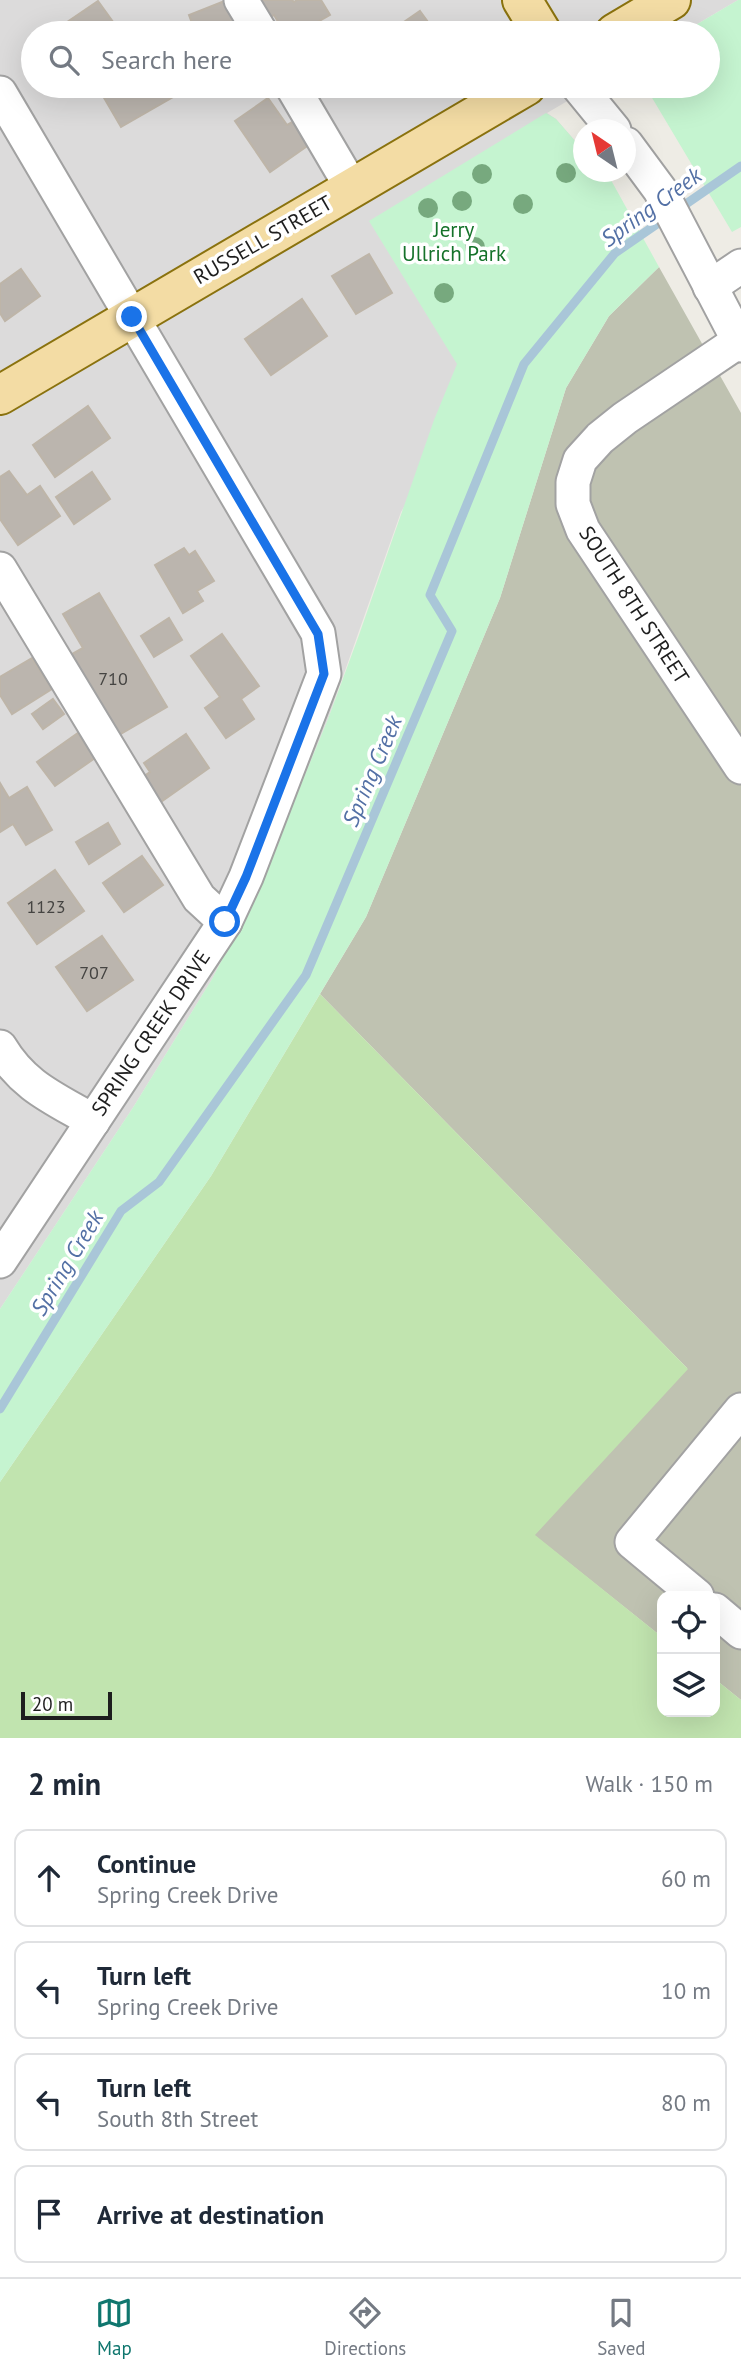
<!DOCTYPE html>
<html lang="en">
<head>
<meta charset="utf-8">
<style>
	:root { --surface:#fff; --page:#f6f6f7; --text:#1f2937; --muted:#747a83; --line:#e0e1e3; --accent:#0f766e }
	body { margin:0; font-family:"PT Sans",sans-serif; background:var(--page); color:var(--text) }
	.controls { position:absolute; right:21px; bottom:21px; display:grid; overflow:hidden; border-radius:14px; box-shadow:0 7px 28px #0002 }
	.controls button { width:63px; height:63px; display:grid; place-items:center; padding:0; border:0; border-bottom:2px solid var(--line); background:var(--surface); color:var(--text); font:35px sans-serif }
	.compass { position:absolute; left:573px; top:119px; width:63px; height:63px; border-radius:50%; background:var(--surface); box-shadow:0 7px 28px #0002; rotate:325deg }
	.scale { position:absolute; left:21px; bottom:18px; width:91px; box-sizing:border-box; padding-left:7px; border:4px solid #1e1e1e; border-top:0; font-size:19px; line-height:24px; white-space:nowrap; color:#1e1e1e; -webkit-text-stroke:5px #fff; paint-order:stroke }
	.stop { position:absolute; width:21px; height:21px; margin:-16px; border:5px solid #1a73e8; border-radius:50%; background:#fff }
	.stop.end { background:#1a73e8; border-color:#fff; box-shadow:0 2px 7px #0008 }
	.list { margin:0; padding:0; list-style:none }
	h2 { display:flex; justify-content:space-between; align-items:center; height:91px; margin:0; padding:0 28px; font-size:30px }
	h2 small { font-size:23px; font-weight:400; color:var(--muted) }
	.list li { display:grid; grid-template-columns:46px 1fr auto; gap:21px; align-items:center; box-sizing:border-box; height:98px; margin:0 14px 14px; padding:0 14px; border:2px solid var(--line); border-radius:14px }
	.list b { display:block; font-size:26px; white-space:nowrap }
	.list p { margin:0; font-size:23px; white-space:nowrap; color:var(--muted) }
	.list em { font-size:23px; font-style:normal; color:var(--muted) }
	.icon { flex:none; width:38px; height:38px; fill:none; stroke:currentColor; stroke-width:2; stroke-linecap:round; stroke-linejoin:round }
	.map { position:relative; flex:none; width:741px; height:1738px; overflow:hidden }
	.search { position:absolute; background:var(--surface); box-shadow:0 7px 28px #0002; left:21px; right:21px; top:21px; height:77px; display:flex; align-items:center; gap:18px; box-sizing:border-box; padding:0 24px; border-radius:38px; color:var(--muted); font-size:26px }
	.sheet { height:539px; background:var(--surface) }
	nav { display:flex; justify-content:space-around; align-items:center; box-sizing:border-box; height:98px; border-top:2px solid var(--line); background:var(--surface); font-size:19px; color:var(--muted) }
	nav a { display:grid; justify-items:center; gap:4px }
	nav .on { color:var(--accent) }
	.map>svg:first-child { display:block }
	.residential { fill:#dcdbdb }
	.construction { fill:#bfc2b1 }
	.grass { fill:#c1e4af }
	.park { fill:#c5f4d0 }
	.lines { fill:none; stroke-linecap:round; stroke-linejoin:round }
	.stream { stroke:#a9c6d8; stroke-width:9 }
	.building { fill:#bbb5ae; stroke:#beb5a8; stroke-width:2 }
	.minor-casing { stroke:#a2a2a2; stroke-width:37 }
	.major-casing { stroke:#8a720e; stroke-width:42 }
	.minor { stroke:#fff; stroke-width:33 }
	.major { stroke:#f3dca4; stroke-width:38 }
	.tree { fill:#77a97e }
	.route { stroke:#1a73e8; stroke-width:9 }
	.labels { text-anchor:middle; stroke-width:7; stroke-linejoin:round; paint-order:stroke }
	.number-label { font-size:18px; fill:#454442 }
	.park-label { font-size:21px; fill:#15722a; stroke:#fff }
	.street-label { font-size:21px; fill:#1e1e1e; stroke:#fff }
	.water-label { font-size:23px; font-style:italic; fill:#5370a5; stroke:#fff }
</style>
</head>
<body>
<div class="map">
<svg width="741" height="1738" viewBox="0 0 741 1738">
	<rect width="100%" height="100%" fill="#eeece5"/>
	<path class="residential" d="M 0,0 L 738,0 L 682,33 L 33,33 L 33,86 L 593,86 L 547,113 L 556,119 L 583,150 L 584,172 L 603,172 L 401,512 L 328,719 L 258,891 L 212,979 L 134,1106 L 0,1309 Z"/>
	<path class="construction" d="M 659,267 L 741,413 L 741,1700 L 715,1679 L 715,1596 L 662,1596 L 662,1637 L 534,1535 L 687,1368 L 320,994 L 366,917 L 500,598 L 566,388 L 609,316 Z"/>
	<path class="grass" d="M 320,994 L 688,1369 L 535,1535 L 662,1637 L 662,1712 L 715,1712 L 715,1679 L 741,1700 L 741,1738 L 0,1738 L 0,1482 L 211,1176 Z"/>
	<g class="park">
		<path d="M 738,0 L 741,0 L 741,227 L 732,232 L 645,86 L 708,86 L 708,33 L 682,33 Z"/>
		<path d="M 546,113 L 556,119 L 583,150 L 584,172 L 603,172 L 611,180 L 659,267 L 609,316 L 566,388 L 500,598 L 366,917 L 211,1176 L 0,1482 L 0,1309 L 134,1106 L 212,979 L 255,896 L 328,719 L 359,635 L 434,420 L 457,364 L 369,221 Z"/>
	</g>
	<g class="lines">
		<path class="stream" d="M 0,1409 L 121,1211 L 159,1182 L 306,975 L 452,631 L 430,595 L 524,364 L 615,253 L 741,166"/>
	</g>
	<g class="building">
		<path d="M 227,0 L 240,33 L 217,33 L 213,24 L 195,31 L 189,15 Z"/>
		<path d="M 258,0 L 292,0 L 294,2 L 297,0 L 321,0 L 330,15 L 298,33 L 285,33 L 274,15 L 269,18 Z"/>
		<path d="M 98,1 L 121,33 L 60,33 L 57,29 Z"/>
		<path d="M 420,11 L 436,33 L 388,33 Z"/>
		<path d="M 109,86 L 169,86 L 175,96 L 121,127 L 100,91 Z"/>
		<path d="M 268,98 L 287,125 L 297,119 L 313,142 L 270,172 L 235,121 Z"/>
		<path d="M 369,254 L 392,293 L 356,314 L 332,276 Z"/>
		<path d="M 21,269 L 40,296 L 5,321 L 0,313 L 0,284 Z"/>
		<path d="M 302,299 L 327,336 L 271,375 L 245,339 Z"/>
		<path d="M 88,406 L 110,438 L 55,477 L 33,445 Z"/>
		<path d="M 9,471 L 27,495 L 40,486 L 60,516 L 18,545 L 0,519 L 0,477 Z"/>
		<path d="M 92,472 L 110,499 L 74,524 L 56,497 Z"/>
		<path d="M 184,548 L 189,555 L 195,551 L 214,581 L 197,591 L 203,601 L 183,613 L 155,565 Z"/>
		<path d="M 99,593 L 167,707 L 119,735 L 63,659 L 83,648 L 63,614 Z"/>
		<path d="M 169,618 L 182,640 L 154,657 L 141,636 Z"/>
		<path d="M 222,634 L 259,686 L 241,699 L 254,719 L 226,738 L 205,708 L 220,697 L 191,656 Z"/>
		<path d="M 32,658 L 52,689 L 12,714 L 0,695 L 0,677 Z"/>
		<path d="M 53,699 L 64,714 L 43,729 L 32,714 Z"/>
		<path d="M 78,733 L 95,758 L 55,786 L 37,762 Z"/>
		<path d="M 186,734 L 209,768 L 155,806 L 137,781 L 150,772 L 144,763 Z"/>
		<path d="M 0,783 L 9,798 L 27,787 L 52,830 L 26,845 L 13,824 L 0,832 Z"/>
		<path d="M 108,823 L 120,844 L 89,864 L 76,842 Z"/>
		<path d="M 142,856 L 163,885 L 124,912 L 103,883 Z"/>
		<path d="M 55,870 L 84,911 L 37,944 L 8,903 Z"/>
		<path d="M 102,936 L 133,980 L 87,1011 L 56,967 Z"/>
	</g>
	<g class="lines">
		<defs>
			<g id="minor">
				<path d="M 241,0 L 261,33"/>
				<path d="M 292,86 L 352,188"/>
				<path d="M 578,86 L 614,130"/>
				<path d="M 0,93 L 318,633 L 324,674 L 246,877 L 225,922 L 0,1261"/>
				<path d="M 626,144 L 660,190 L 741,345"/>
				<path d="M 710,287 L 741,266"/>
				<path d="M 739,341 L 625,418 L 600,438 L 580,460 L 573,482 L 573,504 L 583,530 L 741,767"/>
				<path d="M 0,569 L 199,898 L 225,922"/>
				<path d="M 0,1047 C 24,1087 54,1098 93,1121"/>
				<path d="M 697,1596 L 632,1542 L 741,1410"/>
				<path d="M 715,1610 L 741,1632"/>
			</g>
			<g id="major">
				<path d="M 522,0 L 542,33"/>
				<path d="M 615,33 L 671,0"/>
				<path d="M 0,395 L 526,86"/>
			</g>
		</defs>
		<use href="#minor" class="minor-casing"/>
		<use href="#major" class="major-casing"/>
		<use href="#minor" class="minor"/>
		<use href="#major" class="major"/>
	</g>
	<g class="tree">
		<circle cx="566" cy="173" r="10"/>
		<circle cx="482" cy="174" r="10"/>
		<circle cx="462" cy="201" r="10"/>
		<circle cx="523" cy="204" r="10"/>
		<circle cx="428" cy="208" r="10"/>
		<circle cx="475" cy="247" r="10"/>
		<circle cx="444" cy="293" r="10"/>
	</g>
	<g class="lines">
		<path class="route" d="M 132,317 L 318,634 L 324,674 L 246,877 L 225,922"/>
	</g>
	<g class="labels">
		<g class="number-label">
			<text x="113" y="685">710</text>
			<text x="46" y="913">1123</text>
			<text x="94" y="979">707</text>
		</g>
		<g class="park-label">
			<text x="454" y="237">Jerry<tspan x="454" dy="24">Ullrich Park</tspan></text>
		</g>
		<g class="street-label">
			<text transform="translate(263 240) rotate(-30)" y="7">RUSSELL STREET</text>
			<text transform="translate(634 605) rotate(57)" y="7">SOUTH 8TH STREET</text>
			<text transform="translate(151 1033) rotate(-56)" y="7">SPRING CREEK DRIVE</text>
		</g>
		<g class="water-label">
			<text transform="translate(651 207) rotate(-36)" y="8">Spring Creek</text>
			<text transform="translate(372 771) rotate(-67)" y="8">Spring Creek</text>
			<text transform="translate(67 1263) rotate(-59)" y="8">Spring Creek</text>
		</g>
	</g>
</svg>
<div class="controls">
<button><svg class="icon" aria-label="locate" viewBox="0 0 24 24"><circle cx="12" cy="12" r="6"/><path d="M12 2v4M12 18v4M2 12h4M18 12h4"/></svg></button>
<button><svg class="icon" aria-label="layers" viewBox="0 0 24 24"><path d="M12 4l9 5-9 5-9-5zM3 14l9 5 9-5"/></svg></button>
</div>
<svg class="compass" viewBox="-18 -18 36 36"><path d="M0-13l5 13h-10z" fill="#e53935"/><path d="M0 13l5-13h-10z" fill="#747a83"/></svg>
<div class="scale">20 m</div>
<div class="stop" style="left:225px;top:922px"></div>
<div class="stop end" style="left:132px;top:317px"></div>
<div class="search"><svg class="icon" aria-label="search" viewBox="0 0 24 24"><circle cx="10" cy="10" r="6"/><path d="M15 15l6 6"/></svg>Search here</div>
</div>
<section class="sheet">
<h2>2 min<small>Walk · 150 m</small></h2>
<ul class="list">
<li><svg class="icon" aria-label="ahead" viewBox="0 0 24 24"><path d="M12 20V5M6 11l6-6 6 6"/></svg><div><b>Continue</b><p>Spring Creek Drive</p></div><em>60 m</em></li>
<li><svg class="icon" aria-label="left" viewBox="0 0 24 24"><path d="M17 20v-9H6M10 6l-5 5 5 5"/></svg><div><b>Turn left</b><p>Spring Creek Drive</p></div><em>10 m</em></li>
<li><svg class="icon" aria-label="left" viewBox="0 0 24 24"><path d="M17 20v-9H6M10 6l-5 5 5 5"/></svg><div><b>Turn left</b><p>South 8th Street</p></div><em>80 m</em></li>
<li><svg class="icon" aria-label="arrive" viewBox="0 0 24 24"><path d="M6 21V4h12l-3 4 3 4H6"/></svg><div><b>Arrive at destination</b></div></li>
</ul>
</section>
<nav>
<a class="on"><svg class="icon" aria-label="map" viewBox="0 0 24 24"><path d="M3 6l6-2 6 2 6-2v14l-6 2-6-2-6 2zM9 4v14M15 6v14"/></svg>Map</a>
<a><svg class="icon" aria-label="directions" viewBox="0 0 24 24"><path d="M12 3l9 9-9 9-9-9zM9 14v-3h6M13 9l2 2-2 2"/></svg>Directions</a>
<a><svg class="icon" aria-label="saved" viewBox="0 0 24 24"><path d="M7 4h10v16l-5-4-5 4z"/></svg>Saved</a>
</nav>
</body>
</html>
